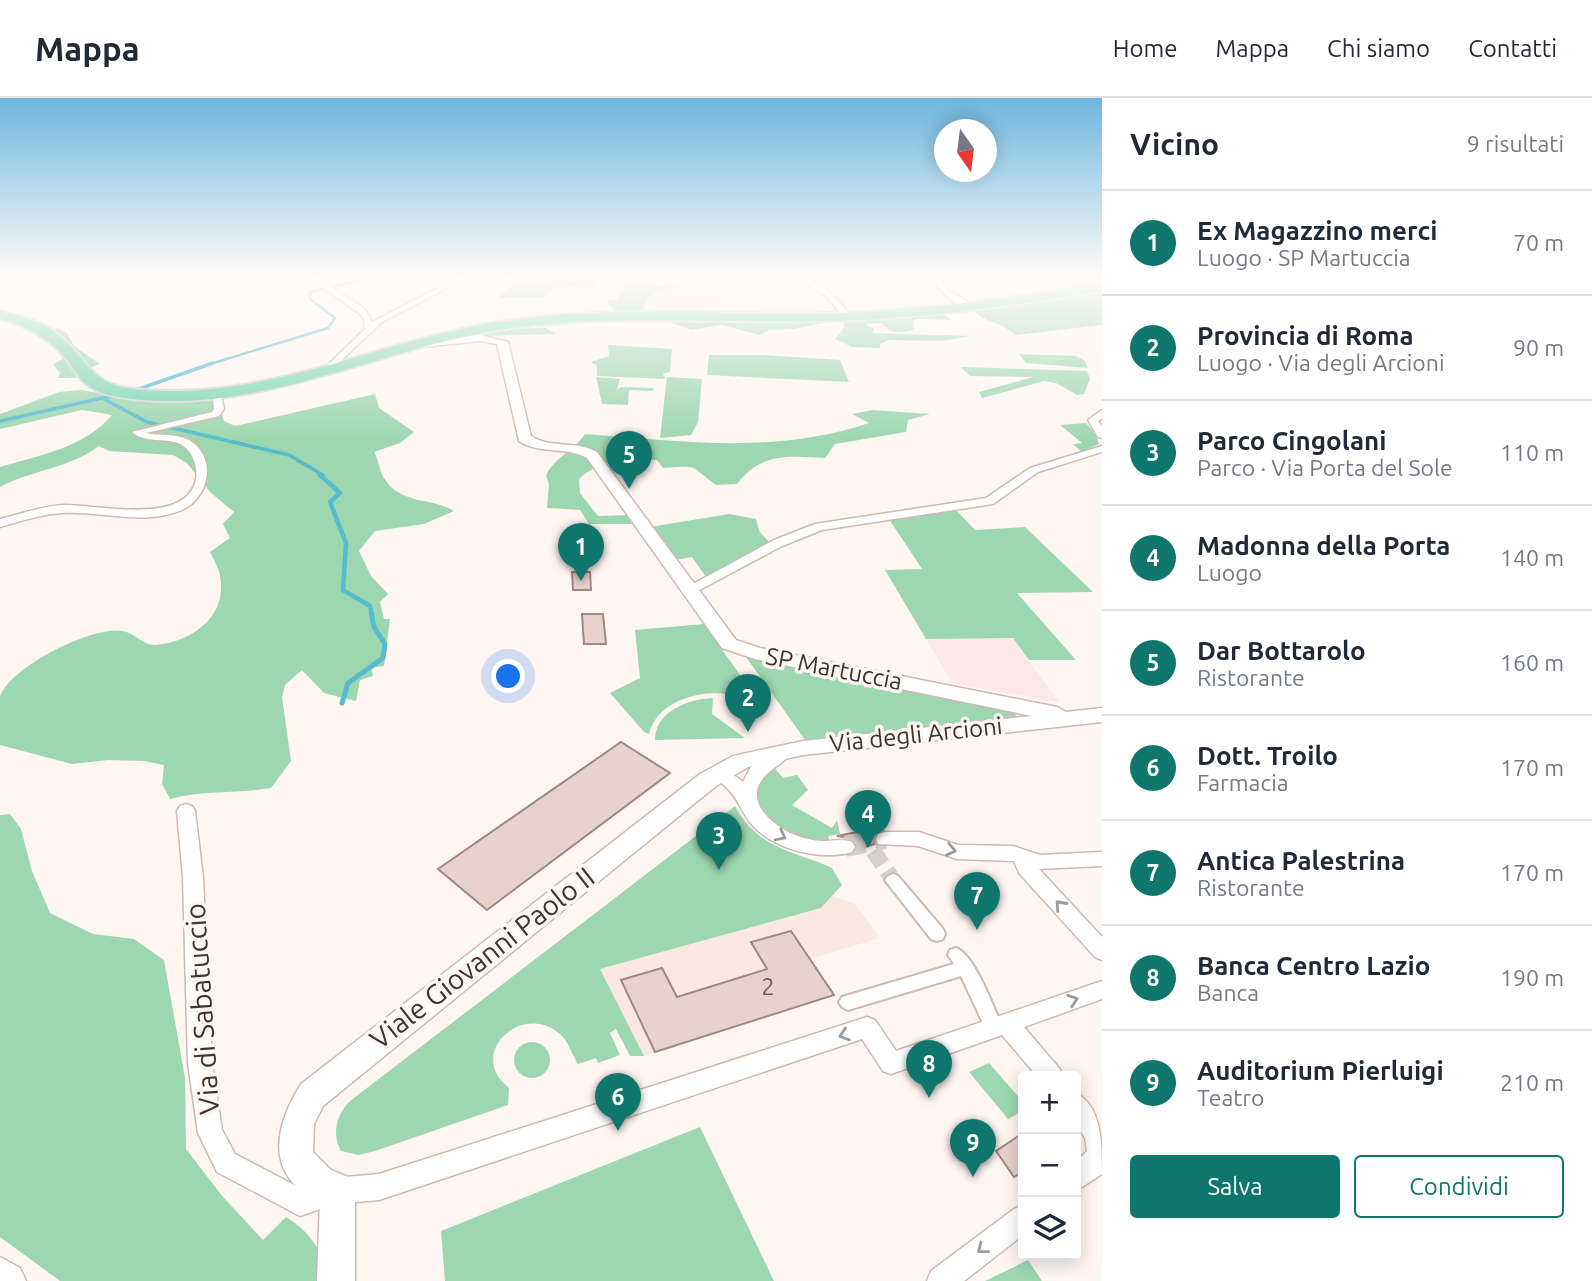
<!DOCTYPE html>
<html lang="it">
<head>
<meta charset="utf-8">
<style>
	:root { --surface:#fff; --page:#f6f6f7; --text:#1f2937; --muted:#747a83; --line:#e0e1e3; --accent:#0f766e }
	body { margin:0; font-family:Ubuntu,sans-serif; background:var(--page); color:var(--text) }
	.controls { position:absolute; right:21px; bottom:21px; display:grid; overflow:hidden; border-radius:7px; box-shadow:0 4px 18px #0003 }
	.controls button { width:63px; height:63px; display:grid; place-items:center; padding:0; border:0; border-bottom:2px solid var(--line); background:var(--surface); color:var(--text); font:35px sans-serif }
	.compass { position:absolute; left:934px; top:21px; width:63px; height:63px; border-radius:50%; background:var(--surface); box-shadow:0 4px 18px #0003; rotate:166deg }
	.you { position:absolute; left:509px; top:579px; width:24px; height:24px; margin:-18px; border:5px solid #fff; border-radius:50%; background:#1a73e8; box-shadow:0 0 0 10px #1a73e833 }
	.badge { display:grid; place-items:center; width:46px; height:46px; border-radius:50%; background:var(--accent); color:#fff; font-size:23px; font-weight:700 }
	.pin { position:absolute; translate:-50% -58px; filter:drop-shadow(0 2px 4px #0008) }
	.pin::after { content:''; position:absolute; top:37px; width:24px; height:21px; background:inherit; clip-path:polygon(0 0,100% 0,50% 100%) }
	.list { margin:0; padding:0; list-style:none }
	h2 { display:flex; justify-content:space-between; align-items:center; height:91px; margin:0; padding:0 28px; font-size:30px }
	h2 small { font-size:23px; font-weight:400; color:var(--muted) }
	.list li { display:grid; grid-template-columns:46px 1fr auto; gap:21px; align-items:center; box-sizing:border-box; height:105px; padding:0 28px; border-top:2px solid var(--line) }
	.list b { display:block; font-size:26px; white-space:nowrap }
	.list p { margin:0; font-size:23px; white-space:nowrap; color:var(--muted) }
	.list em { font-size:23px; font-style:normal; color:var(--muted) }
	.actions { display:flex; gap:14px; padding:21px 28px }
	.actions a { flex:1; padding:16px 0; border:2px solid var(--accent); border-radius:7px; text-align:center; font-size:24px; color:var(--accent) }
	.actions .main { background:var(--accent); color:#fff }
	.icon { flex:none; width:38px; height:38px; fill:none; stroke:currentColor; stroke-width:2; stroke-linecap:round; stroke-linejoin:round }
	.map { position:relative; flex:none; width:1102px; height:1183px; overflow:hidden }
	header { display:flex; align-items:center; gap:42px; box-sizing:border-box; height:98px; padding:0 35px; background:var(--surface); border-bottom:2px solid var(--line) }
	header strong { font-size:33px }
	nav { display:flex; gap:38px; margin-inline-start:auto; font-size:24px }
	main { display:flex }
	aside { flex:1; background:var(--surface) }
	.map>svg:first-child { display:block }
	.commercial { fill:#fee6f3 }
	.industrial { fill:#fee8e7 }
	.built { fill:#fbe9e1 }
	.green { fill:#9dd7af }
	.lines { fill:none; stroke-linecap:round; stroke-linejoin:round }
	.stream-far3 { stroke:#57bbce; stroke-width:2.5 }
	.stream-far2 { stroke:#57bbce; stroke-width:3.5 }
	.stream-far1 { stroke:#57bbce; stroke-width:4.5 }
	.stream { stroke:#57bbce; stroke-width:5 }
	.building { fill:#e9d2cc; stroke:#9e8983; stroke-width:2 }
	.pedestrian-tunnel { stroke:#d8cfcb; stroke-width:16; stroke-dasharray:16 8; stroke-linecap:butt }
	.minor-tunnel { stroke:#d8cfcb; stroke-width:20; stroke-dasharray:20 10; stroke-linecap:butt }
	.pedestrian-casing { stroke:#ceb9b0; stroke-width:4 }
	.minor-casing { stroke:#ceb9b0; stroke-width:3 }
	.tertiary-casing { stroke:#ceb9b0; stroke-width:3 }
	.primary-casing { stroke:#d8d6d6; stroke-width:4 }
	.pedestrian { fill:#fff; fill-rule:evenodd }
	.minor { fill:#fff; fill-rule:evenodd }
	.tertiary { fill:#fff; fill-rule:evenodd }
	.primary { fill:#7fd6b6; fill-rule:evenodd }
	.oneway { stroke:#9e9a98 }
	.labels { text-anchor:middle; stroke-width:7; stroke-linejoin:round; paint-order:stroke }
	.street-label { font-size:24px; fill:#3d3431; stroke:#fff6f2 }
	.near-number-label { font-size:24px; fill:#685c58 }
	.near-street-label { font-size:28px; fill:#3d3431; stroke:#fff6f2 }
</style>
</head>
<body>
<header>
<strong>Mappa</strong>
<nav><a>Home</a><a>Mappa</a><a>Chi siamo</a><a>Contatti</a></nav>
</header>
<main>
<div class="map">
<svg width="1102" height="1183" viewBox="0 0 1102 1183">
	<rect width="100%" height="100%" fill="#fff6f2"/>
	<g class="commercial">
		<path d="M 0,177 L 55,177 L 0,197 Z"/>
		<path d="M 1041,177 L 1069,177 L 1098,186 L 1045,196 L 1017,183 Z"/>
		<path d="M 680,187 L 720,188 L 719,203 L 724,204 L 723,214 L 644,212 L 645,202 L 657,192 Z"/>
	</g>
	<path class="industrial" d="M 1013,540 L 1059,604 L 952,585 L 926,541 Z"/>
	<path class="built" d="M 833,798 L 855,806 L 880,840 L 810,861 L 833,897 L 644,958 L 600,871 L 821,810 Z"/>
	<g class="green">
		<path d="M 524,177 L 605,177 L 591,190 L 559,187 L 542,200 L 498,200 Z"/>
		<path d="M 628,185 L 666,188 L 669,186 L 680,187 C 662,194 647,190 643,214 L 616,215 L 606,202 L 616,202 Z"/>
		<path d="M 1102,193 L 1102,227 L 1015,237 C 1002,224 985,225 972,211 Z"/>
		<path d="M 940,213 L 951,222 L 918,221 L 913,223 L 914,231 C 903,236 888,236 882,225 L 865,226 L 874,231 L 872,235 L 971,238 L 942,243 L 889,242 L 880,246 L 880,250 L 852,249 L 835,241 L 845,229 L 843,226 L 851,221 Z"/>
		<path d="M 664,222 L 819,223 L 822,225 L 794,231 L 770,232 L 759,237 L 722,227 L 691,232 Z"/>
		<path d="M 58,230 L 67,235 L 74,248 L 100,266 L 92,269 L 84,266 L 71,268 L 84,280 L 58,280 L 60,275 L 53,266 L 63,261 L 42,235 Z"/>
		<path d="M 545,230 L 557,236 L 419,240 L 468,232 Z"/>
		<path d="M 608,247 L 672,251 L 670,274 L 663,275 L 665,281 L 597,278 L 597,268 L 591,264 L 609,258 Z"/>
		<path d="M 1019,256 L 1076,258 L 1084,262 L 1088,270 L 1026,265 Z"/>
		<path d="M 709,257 L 762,257 L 840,262 L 849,284 L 707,277 Z"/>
		<path d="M 961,269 L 1087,273 L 1090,281 L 1084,296 L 1077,297 L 1056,285 L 1044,283 L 982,300 L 979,294 L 1033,279 L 970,278 Z"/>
		<path d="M 596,279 L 620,281 L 617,292 L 621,289 L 654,290 L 653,293 L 629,292 L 628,307 L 602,306 Z"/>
		<path d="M 667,279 L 702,281 L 698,324 L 691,337 L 660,340 Z"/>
		<path d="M 80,292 L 136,301 L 216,297 L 224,323 L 235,328 L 375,296 L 379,310 L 414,334 L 400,345 L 374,354 C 379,362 379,372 384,380 C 400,407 431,399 454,413 L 424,426 L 375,433 L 359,453 L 371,478 L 388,496 L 380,504 L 384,521 L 390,521 L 384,568 L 371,570 L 373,578 L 360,582 L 356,603 L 324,595 L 302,572 L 285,587 L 282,599 L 291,663 L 271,690 C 237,696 203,692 170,701 L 162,686 L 164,667 L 144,663 L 108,662 L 72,666 L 0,647 C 0,633 0,613 0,599 C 8,570 93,527 123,533 C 135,535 143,548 156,547 C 191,544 228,519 220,478 C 219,470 213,461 210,454 L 230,440 L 223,426 L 234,414 L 210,394 L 187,365 L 173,357 L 109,353 L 99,348 C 70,370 32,372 0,389 L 0,369 C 40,357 84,350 112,317 L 82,312 L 0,331 L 0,316 L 59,294 Z"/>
		<path d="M 872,312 L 930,316 L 908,322 L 906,334 L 835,346 L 825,360 C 789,358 761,354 737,386 L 716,387 C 687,366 701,368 663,370 L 657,362 C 627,361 602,360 579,381 L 580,395 L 598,418 L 627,417 L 632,426 L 589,426 L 580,412 L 547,410 L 549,386 L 546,378 C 552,361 575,352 585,336 C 684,343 773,357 869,325 L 852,316 Z"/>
		<path d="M 1086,325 L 1096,337 L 1099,346 L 1082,354 L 1073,346 L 1082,345 L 1060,327 Z"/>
		<path d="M 956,412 L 975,432 L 1025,429 L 1093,494 L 1017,495 L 1076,562 L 1029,562 L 1013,540 L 926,541 L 885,472 L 922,471 L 889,421 Z"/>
		<path d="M 729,416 L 756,421 L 759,433 L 769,444 L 706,479 L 692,459 L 675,462 L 650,429 Z"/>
		<path d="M 704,526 L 752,594 L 727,592 L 727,596 C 697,592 657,604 649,636 L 644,634 L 610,595 L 640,580 L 635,532 Z"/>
		<path d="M 746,559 L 1004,609 L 1016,617 L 1016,621 L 806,643 Z"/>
		<path d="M 713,600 L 712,616 L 745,640 L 655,642 C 655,613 689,601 713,600 Z"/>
		<path d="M 773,668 L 783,680 L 797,677 L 808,692 L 792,707 L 832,730 L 837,722 L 840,736 L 828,738 L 829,742 C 802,750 781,731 761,716 L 755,689 Z"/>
		<path d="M 735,708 C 760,752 789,751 832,770 L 842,787 L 821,810 L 600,871 L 644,958 L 630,958 L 616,931 L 610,935 L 620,957 L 598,965 L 596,960 L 578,966 C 572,957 569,945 562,938 C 525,901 464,955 509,990 L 508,1007 L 375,1053 L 358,1057 L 341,1053 C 331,1036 337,1016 350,1003 Z"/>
		<path d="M 10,716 L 21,731 L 32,773 L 50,815 L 93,836 L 134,841 L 164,862 L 185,980 L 186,1051 L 223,1099 L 263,1142 L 286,1119 C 309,1133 326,1155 326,1183 L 60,1183 L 0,1139 L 0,717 Z"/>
		<circle cx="532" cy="962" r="18"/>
		<path d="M 989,965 L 1023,1004 L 1023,1013 L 1008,1021 L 969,974 Z"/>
		<path d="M 700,1029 L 774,1183 L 445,1183 L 441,1133 Z"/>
		<path d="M 1028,1162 L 1042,1183 L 985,1183 Z"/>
	</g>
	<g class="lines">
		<path class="stream-far3" d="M 207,267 L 328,230 L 335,220 L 310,201 L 310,194 L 361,182 L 369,177"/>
		<g class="stream-far2">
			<path d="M 133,293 L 213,265"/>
			<path d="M 104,301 L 147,324 L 289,357 L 323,377"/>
			<path d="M 0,323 L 120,296"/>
		</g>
		<path class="stream-far1" d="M 319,376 L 340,395 L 330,404 L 346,445 L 343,492 L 370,508 L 372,516"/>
		<path class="stream" d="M 342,605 L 348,585 L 383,560 L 385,546 L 374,529 L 371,515"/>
	</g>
	<g class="building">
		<path d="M 572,474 L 590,474 L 591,492 L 573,492 Z"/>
		<path d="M 582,516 L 603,516 L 606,546 L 584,546 Z"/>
		<path d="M 621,644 L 670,675 L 487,812 L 438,771 Z"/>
		<path d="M 882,729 L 883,732 L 877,733 L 874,740 L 875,746 L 857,751 L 853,741 L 837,738 Z"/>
		<path d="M 791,833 L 834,897 L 655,954 L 621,882 L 662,870 L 677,899 L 767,871 L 751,844 Z"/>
		<path d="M 1023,1035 L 1023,1074 L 1014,1079 L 996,1053 Z"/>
	</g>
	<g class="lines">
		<path class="pedestrian-tunnel" d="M 860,733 L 893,782"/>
		<path class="minor-tunnel" d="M 845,749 L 885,741"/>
		<defs>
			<g id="pedestrian">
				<path d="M 893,776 L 898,778 L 943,831 L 945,836 L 943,841 L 937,843 L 931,841 L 888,786 L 885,782 L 888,778 Z"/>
				<path d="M 956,850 C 975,857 994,911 1003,930 L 1000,936 L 994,938 L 988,936 L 961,878 L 848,912 L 842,909 L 839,904 L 842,899 L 954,866 L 948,857 L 950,852 Z"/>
			</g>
			<g id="minor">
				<path d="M 305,177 L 314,177 L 365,211 L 372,224 L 463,177 L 473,177 L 382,224 L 330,273 L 327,272 L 327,268 L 365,231 L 364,221 L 359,215 Z"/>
				<path d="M 790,177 C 816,177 837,200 852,219 L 845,221 L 826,198 Z"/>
				<path d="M 931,177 L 938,177 L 945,190 L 971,206 L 971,210 C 954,209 938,191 931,177 Z"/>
				<path d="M 213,295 L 221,297 L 224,311 L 219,318 L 146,335 C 160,338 176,335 189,342 C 218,359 209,400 182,412 C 145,428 101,413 63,415 C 42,416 21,423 0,429 L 0,421 C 21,416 42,408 63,407 C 96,406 187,429 196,381 C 198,372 194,358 187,351 C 173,336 147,348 132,334 L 212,314 L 214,311 Z"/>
				<path d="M 1102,312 L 1102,320 L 1098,323 L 1102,328 L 1102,340 L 1098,339 L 1088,322 Z"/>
				<path d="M 1102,348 L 1102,354 L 1038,374 L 993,406 L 822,432 L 782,448 L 694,495 L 689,496 L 682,492 L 774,442 L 815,426 L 986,400 L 1030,370 Z"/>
				<path d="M 781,650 L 790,656 C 781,668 766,672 759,687 C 755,694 757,705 762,712 C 775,731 802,743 824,743 C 834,743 842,741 852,744 L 855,749 L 852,754 C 821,763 776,752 753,728 C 742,716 738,699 725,688 L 721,685 L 708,688 L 702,686 L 699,682 L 702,678 C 717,672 730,672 743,684 L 751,669 Z"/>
				<path d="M 186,706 L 192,708 L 195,713 L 203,779 L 212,965 L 222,1032 L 235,1056 L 302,1091 L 334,1080 L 379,1076 L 867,919 L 875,922 L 896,953 L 1102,883 L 1102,901 L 1024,929 L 1059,970 L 1063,978 L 1037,978 L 1002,937 L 891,976 L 883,973 L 862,941 L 379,1102 L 334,1106 L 300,1118 L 217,1074 L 198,1035 L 188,965 L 183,779 L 177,713 L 180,708 Z"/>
				<path d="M 885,734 L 919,734 L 958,747 L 1013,748 L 1040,757 L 1102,754 L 1102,768 L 1039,771 L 1102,839 L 1102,862 L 1095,859 L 1019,775 L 1014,763 L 957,761 L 918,748 L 878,746 L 876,741 L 878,736 Z"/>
				<path d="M 1076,995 C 1102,1008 1102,1047 1102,1076 L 1076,1093 L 1076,1064 L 1087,1053 L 1085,1040 L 1076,1026 Z"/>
				<path d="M 1023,1107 L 1023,1137 L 964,1183 L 927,1183 L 931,1173 L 1014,1111 Z"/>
			</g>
			<g id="tertiary">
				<path d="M 480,237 L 508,244 L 531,338 C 550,351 576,342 597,354 L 736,542 L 760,550 L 1057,609 L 1066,614 L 1102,610 L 1102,624 L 803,657 L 748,669 L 716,688 L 323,1008 L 314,1026 L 313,1054 L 331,1072 L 350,1080 L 355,1092 L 355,1183 L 317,1183 L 320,1103 C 264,1079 274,1029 301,986 L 700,676 L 733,658 L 803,643 L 1032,618 L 755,561 L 722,550 L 587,360 C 566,348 540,357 519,343 L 497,246 L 480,243 L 422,249 L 416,246 L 422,243 Z"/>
				<path d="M 0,1159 L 20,1170 L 26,1183 L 0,1183 Z"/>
			</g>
			<path id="primary" d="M 1102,185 L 1102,193 C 1011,208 920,221 829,223 C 725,226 623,216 519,229 C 388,245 268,316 133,301 C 118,299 101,297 89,288 C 79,282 74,271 67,262 C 49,240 27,228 0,221 L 0,213 C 22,218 45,224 62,240 C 90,264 91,287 134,291 C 268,306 389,236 520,221 C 623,208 725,218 829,215 C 921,213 1011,200 1102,185 Z"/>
		</defs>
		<use href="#pedestrian" class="pedestrian-casing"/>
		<use href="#minor" class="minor-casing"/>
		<use href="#tertiary" class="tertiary-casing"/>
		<use href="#primary" class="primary-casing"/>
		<use href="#pedestrian" class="pedestrian"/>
		<use href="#minor" class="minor"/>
		<use href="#tertiary" class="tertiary"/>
		<use href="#primary" class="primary"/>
	</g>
	<defs><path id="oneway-chevron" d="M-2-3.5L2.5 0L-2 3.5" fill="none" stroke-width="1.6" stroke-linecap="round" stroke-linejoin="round" transform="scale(1.75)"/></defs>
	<g class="oneway">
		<use href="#oneway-chevron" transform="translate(781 738) rotate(27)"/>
		<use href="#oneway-chevron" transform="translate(951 752) rotate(12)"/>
		<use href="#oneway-chevron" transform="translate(1060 807) rotate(-132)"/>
		<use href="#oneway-chevron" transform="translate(1073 902) rotate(-19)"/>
		<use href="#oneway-chevron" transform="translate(844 937) rotate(162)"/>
		<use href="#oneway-chevron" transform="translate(982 1151) rotate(142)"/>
	</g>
	<linearGradient id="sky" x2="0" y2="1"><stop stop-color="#6eb7de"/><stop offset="0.52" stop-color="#fffbf9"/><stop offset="1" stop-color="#fffbf9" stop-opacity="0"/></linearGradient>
	<rect width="1102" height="343" fill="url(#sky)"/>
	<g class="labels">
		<g class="street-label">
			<text transform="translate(834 571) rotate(11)" y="8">SP Martuccia</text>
			<text transform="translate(916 637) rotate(-6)" y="8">Via degli Arcioni</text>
		</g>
		<g class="near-number-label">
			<text x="768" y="897">2</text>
		</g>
		<g class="near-street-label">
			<text transform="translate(482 860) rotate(-38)" y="10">Viale Giovanni Paolo II</text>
			<text transform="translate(202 911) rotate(-94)" y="10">Via di Sabatuccio</text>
		</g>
	</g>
</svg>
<div class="controls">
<button>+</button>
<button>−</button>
<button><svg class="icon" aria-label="layers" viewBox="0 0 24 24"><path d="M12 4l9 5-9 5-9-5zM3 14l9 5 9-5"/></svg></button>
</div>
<svg class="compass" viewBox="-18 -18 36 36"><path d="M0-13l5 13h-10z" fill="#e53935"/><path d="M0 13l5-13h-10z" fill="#747a83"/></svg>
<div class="you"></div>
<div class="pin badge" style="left:581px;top:483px">1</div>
<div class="pin badge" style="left:748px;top:634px">2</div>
<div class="pin badge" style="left:719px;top:772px">3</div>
<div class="pin badge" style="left:868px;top:750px">4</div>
<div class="pin badge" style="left:629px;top:391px">5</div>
<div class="pin badge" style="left:618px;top:1033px">6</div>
<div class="pin badge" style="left:977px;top:832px">7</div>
<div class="pin badge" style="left:929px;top:1000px">8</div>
<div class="pin badge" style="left:973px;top:1079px">9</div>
</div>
<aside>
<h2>Vicino<small>9 risultati</small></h2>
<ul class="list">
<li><span class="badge">1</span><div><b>Ex Magazzino merci</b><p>Luogo · SP Martuccia</p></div><em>70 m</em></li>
<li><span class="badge">2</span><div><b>Provincia di Roma</b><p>Luogo · Via degli Arcioni</p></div><em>90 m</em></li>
<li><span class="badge">3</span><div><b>Parco Cingolani</b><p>Parco · Via Porta del Sole</p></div><em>110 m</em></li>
<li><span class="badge">4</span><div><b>Madonna della Porta</b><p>Luogo</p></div><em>140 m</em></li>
<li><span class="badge">5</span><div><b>Dar Bottarolo</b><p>Ristorante</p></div><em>160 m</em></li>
<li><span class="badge">6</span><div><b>Dott. Troilo</b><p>Farmacia</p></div><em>170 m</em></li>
<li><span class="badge">7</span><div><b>Antica Palestrina</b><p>Ristorante</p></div><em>170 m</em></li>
<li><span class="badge">8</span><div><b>Banca Centro Lazio</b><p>Banca</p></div><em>190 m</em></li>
<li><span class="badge">9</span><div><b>Auditorium Pierluigi</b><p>Teatro</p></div><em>210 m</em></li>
</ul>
<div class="actions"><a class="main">Salva</a><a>Condividi</a></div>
</aside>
</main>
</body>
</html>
